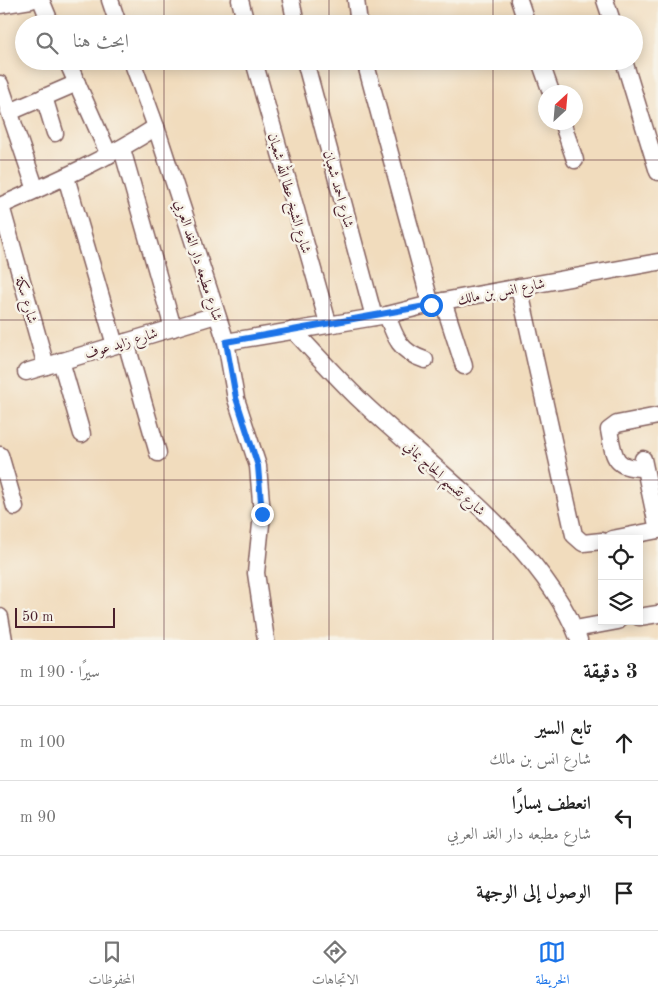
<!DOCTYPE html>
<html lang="ar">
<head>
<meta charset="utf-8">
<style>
	:root { --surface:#fff; --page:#f6f6f6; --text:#222; --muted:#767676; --line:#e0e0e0; --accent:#1a73e8 }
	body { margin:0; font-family:"Old Standard TT",Amiri,serif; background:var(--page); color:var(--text); direction:rtl }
	.controls { position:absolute; right:15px; bottom:15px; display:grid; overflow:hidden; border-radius:0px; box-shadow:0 2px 12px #0003 }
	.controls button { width:45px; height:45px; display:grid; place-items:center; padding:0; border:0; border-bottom:1px solid var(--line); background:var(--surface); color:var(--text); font:25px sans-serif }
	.compass { position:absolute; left:538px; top:85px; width:45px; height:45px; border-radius:50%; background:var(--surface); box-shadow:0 2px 12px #0003; rotate:26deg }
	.scale { position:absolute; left:15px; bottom:12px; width:100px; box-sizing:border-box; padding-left:5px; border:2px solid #4a1f2b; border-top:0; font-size:14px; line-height:18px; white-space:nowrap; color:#4a1f2b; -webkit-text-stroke:4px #f7f3e8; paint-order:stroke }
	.stop { position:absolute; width:15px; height:15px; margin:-11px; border:4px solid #1a73e8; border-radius:50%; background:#fff }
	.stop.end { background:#1a73e8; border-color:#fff; box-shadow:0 1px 5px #0008 }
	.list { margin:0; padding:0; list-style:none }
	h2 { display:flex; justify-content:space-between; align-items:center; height:65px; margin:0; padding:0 20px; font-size:21px }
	h2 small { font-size:16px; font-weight:400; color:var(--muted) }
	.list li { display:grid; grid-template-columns:32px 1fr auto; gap:15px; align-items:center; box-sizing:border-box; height:75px; padding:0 20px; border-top:1px solid var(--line) }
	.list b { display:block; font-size:19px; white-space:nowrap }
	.list p { margin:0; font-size:16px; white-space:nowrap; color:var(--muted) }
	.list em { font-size:16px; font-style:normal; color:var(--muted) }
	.icon { flex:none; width:28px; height:28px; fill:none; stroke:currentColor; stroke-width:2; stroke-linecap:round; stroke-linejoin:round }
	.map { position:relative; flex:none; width:658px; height:640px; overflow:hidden; direction:ltr }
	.search { position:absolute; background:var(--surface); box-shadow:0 2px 12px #0003; left:15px; right:15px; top:15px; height:55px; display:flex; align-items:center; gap:12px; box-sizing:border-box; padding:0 18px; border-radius:28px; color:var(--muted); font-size:19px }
	.sheet { height:290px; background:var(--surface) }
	nav { display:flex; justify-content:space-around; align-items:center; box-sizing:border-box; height:70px; border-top:1px solid var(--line); background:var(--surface); font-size:14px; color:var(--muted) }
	nav a { display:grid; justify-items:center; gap:2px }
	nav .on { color:var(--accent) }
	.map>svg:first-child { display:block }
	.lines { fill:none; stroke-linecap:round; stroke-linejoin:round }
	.minor-casing { stroke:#84615e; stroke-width:19 }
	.minor { stroke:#fff; stroke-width:16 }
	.route { stroke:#1a73e8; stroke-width:6 }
	.grid { fill:none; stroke:#4a1f2b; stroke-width:1; stroke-opacity:0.55 }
	.labels { text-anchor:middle; stroke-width:5; stroke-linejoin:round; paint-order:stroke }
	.street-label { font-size:14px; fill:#4a1f2b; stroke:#f7f3e8 }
</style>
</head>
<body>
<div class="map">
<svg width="658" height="640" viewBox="0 0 658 640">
	<rect width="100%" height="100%" fill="#f7f3e8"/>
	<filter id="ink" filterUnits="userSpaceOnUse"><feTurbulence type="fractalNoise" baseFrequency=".02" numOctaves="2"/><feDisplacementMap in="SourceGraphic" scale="10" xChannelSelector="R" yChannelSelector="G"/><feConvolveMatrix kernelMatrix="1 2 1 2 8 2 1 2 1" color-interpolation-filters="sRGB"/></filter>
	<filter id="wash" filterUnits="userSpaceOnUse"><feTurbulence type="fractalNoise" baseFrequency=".0096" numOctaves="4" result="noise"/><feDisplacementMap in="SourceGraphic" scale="20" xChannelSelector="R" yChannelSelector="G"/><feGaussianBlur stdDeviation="1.12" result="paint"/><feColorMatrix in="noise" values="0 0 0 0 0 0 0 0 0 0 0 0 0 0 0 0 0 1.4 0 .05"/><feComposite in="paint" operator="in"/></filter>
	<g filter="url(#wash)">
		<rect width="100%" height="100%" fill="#f1dcbd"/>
	</g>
	<g filter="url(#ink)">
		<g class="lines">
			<defs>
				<g id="minor">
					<path d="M 41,0 L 51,24"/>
					<path d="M 110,0 L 118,24"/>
					<path d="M 240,0 L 246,24"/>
					<path d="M 291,0 L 296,24"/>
					<path d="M 356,0 L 359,24"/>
					<path d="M 519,0 L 527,24"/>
					<path d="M 605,0 L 613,24"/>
					<path d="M 0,5 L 31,0"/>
					<path d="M 67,61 L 109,155"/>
					<path d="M 132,61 L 156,127 L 226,342 L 236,399 L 258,466 L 262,514 L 256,573 L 266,640"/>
					<path d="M 254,61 L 328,323"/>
					<path d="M 305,61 L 374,317"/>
					<path d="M 365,61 L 431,305"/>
					<path d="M 540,61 L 551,92"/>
					<path d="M 624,61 L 658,172"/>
					<path d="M 0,84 L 36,190"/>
					<path d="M 44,97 L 55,133"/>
					<path d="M 10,112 L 77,83"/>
					<path d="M 562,122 L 575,160"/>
					<path d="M 122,149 L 173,328"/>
					<path d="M 66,177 L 115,345"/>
					<path d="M 0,206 C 54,182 107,159 156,127"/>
					<path d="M 1,206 L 46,366"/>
					<path d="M 519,287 L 574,535 L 583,543 L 602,541"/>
					<path d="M 443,301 L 464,366"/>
					<path d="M 387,315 C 395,338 400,352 425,360"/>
					<path d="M 293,330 C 315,353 337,378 361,401 C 432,469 544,546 579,640"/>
					<path d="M 126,342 L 158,453"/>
					<path d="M 226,342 L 387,315 L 443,301 L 658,262"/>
					<path d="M 61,361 L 82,434"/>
					<path d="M 26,372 L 216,315"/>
					<path d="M 0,455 L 15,507"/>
					<path d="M 643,459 L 658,530"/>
					<path d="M 644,468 C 613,469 614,456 609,430 L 617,424 L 658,416"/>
					<path d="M 612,539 L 658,530"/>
					<path d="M 0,617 L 4,640"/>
					<path d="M 639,617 L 658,614"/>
					<path d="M 575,629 L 618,621"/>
				</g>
			</defs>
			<use href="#minor" class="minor-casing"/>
			<use href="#minor" class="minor"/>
		</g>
	</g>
	<g class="lines" filter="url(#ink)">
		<path class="route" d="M 262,514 L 258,466 L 236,398 L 226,342 L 431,305"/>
	</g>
	<path class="grid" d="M 164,0 L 164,24M 329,0 L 329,24M 493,0 L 493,24M 164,61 L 164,640M 329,61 L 329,640M 493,61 L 493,640M 0,160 L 658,160M 0,320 L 658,320M 0,480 L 658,480"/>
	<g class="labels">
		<g class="street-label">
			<text transform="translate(339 189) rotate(74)" y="5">شارع احمد شعبان</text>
			<text transform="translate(290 193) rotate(74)" y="5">شارع الشيخ عطا الله شعبان</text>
			<text transform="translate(199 260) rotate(72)" y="5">شارع مطبعه دار الغد العربي</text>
			<text transform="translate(501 291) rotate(-11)" y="5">شارع انس بن مالك</text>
			<text transform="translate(27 300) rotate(74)" y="5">شارع سكة</text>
			<text transform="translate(121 343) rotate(-17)" y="5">شارع زايد عوف</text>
			<text transform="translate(445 478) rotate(42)" y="5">شارع تقسيم الحاج يماني</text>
		</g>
	</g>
</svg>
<div class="controls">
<button><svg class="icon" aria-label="locate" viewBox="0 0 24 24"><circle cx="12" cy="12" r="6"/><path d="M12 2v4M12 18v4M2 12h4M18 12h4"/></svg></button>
<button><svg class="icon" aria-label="layers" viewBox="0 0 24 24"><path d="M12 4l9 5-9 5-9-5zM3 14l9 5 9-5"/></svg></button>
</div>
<svg class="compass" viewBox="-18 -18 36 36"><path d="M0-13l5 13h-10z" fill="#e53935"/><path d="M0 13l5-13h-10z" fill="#767676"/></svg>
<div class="scale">50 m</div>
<div class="stop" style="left:431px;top:305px"></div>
<div class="stop end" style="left:262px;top:514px"></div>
<div class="search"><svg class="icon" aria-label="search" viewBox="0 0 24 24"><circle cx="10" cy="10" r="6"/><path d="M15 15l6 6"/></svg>ابحث هنا</div>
</div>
<section class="sheet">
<h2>3 دقيقة<small>سيرًا · 190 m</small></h2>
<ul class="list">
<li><svg class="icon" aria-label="ahead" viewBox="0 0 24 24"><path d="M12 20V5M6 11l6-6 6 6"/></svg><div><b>تابع السير</b><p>شارع انس بن مالك</p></div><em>100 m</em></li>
<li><svg class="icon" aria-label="left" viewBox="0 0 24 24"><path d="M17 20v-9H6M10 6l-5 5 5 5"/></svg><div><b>انعطف يسارًا</b><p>شارع مطبعه دار الغد العربي</p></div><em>90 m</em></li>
<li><svg class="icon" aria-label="arrive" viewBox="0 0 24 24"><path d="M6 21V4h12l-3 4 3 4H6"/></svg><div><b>الوصول إلى الوجهة</b></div></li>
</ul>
</section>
<nav>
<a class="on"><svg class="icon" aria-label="map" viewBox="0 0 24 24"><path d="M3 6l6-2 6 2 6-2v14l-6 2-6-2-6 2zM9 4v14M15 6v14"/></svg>الخريطة</a>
<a><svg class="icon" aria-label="directions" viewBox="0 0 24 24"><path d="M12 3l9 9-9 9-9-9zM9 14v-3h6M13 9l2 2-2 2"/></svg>الاتجاهات</a>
<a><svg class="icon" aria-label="saved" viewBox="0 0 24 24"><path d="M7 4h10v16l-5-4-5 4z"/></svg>المحفوظات</a>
</nav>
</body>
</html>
